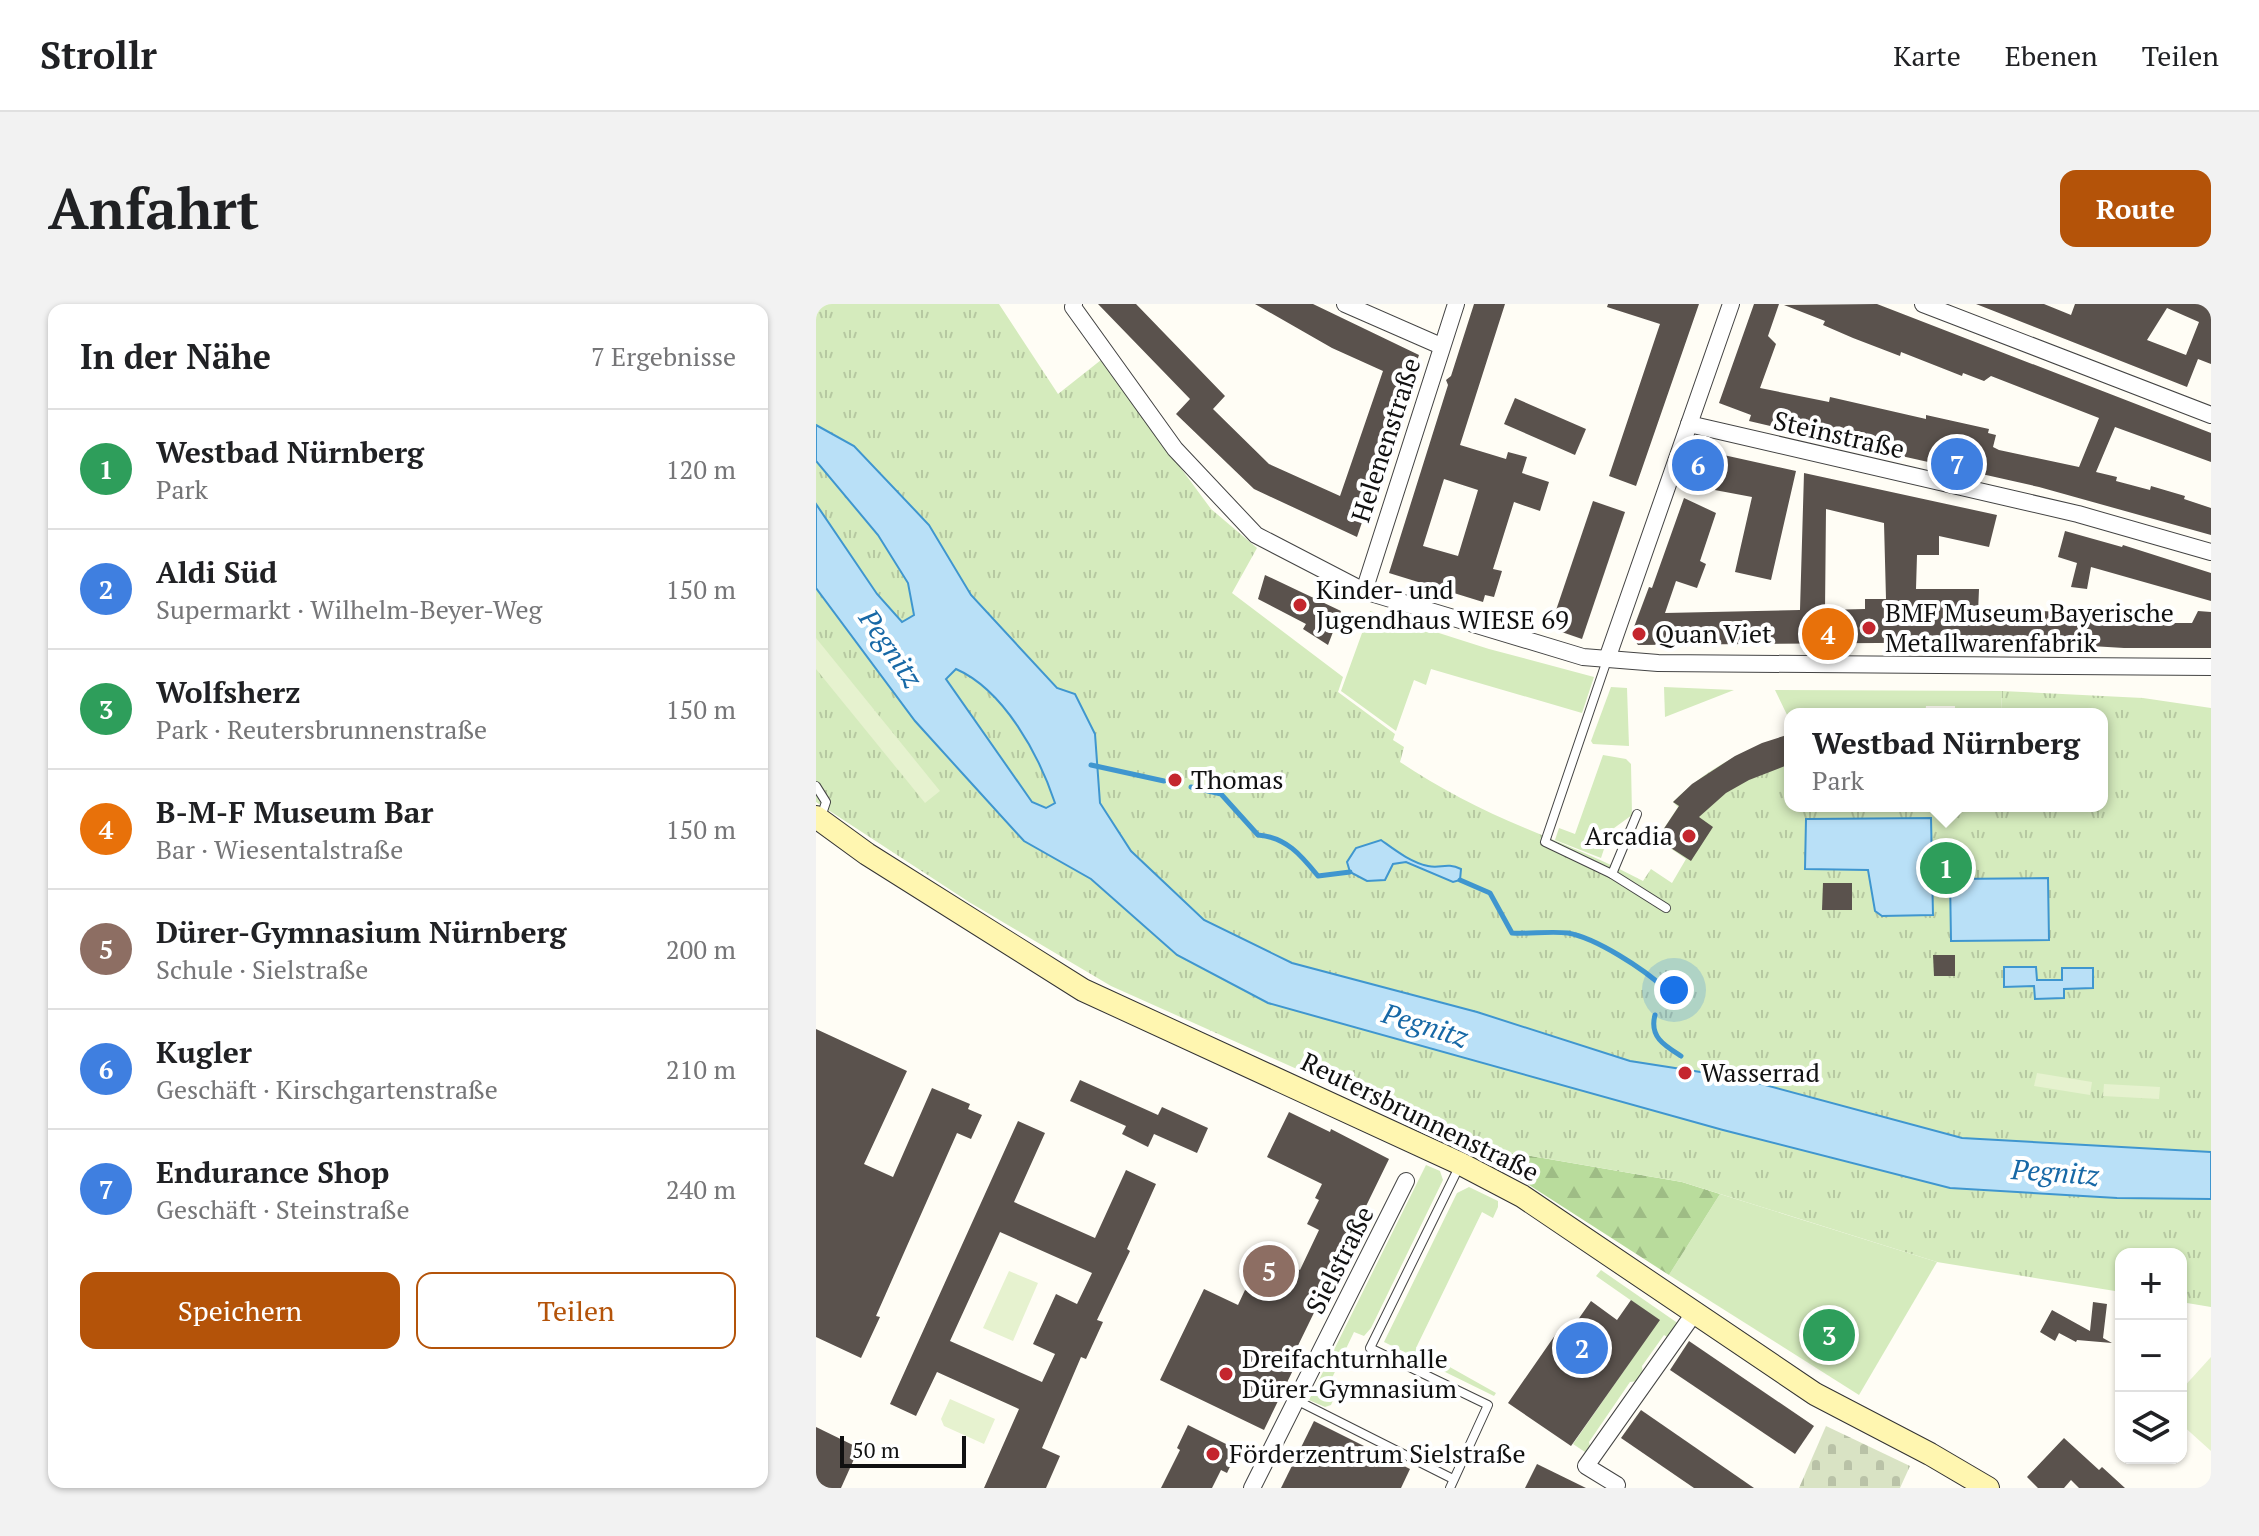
<!DOCTYPE html>
<html lang="de">
<head>
<meta charset="utf-8">
<style>
	:root { --surface:#fff; --page:#f2f2f2; --text:#202124; --muted:#757577; --line:#e0e0e0; --accent:#b45309 }
	body { margin:0; font-family:"PT Serif",serif; background:var(--page); color:var(--text) }
	.controls { position:absolute; right:24px; bottom:24px; display:grid; overflow:hidden; border-radius:16px; box-shadow:0 2px 6px #0004 }
	.controls button { width:72px; height:72px; display:grid; place-items:center; padding:0; border:0; border-bottom:2px solid var(--line); background:var(--surface); color:var(--text); font:40px sans-serif }
	.scale { position:absolute; left:24px; bottom:20px; width:126px; box-sizing:border-box; padding-left:8px; border:4px solid #111; border-top:0; font-size:22px; line-height:28px; white-space:nowrap; color:#111; -webkit-text-stroke:6px #fff; paint-order:stroke }
	.you { position:absolute; left:858px; top:686px; width:28px; height:28px; margin:-20px; border:6px solid #fff; border-radius:50%; background:#1a73e8; box-shadow:0 0 0 12px #1a73e833 }
	.badge { display:grid; place-items:center; width:52px; height:52px; border-radius:50%; background:var(--accent); color:#fff; font-size:26px; font-weight:700 }
	.pin { position:absolute; translate:-50% -50%; border:4px solid #fff; box-shadow:0 2px 8px #0006 }
	.popup { position:absolute; left:968px; top:404px; width:324px; height:104px; box-sizing:border-box; display:grid; place-content:center; border-radius:16px; background:var(--surface); filter:drop-shadow(0 2px 6px #0005); font-size:26px; white-space:nowrap; color:var(--muted) }
	.popup b { font-size:30px; color:var(--text) }
	.popup::after { content:''; position:absolute; left:50%; top:100%; margin-left:-16px; border:16px solid transparent; border-top-color:var(--surface) }
	.list { margin:0; padding:0; list-style:none }
	h2 { display:flex; justify-content:space-between; align-items:center; height:104px; margin:0; padding:0 32px; font-size:34px }
	h2 small { font-size:26px; font-weight:400; color:var(--muted) }
	.list li { display:grid; grid-template-columns:52px 1fr auto; gap:24px; align-items:center; box-sizing:border-box; height:120px; padding:0 32px; border-top:2px solid var(--line) }
	.list b { display:block; font-size:30px; white-space:nowrap }
	.list p { margin:0; font-size:26px; white-space:nowrap; color:var(--muted) }
	.list em { font-size:26px; font-style:normal; color:var(--muted) }
	.actions { display:flex; gap:16px; padding:24px 32px }
	.actions a { flex:1; padding:18px 0; border:2px solid var(--accent); border-radius:16px; text-align:center; font-size:28px; color:var(--accent) }
	.actions .main { background:var(--accent); color:#fff }
	.icon { flex:none; width:44px; height:44px; fill:none; stroke:currentColor; stroke-width:2; stroke-linecap:round; stroke-linejoin:round }
	.map { position:relative; flex:none; width:1395px; height:1184px; overflow:hidden; border-radius:16px }
	header { display:flex; align-items:center; gap:48px; box-sizing:border-box; height:112px; padding:0 40px; background:var(--surface); border-bottom:2px solid var(--line) }
	header strong { font-size:38px }
	nav { display:flex; gap:44px; margin-inline-start:auto; font-size:28px }
	.intro { display:flex; align-items:center; justify-content:space-between; box-sizing:border-box; height:192px; padding:0 48px }
	h1 { margin:0; font-size:56px }
	.button { padding:20px 36px; border-radius:16px; background:var(--accent); color:#fff; font-size:28px; font-weight:700 }
	main { display:flex; gap:48px; padding:0 48px }
	aside { flex:1; background:var(--surface); border-radius:16px; box-shadow:0 2px 6px #0004 }
	.map>svg:first-child { display:block }
	.grass { fill:#d5ebbd }
	.forest { fill:url(#forest-firs) }
	.cemetery { fill:url(#cemetery-stones) }
	.park { fill:url(#park-tufts) }
	.pitch { fill:#e6f2cf }
	.water { fill:#b9e0f7; stroke:#3f96cf; stroke-width:2; fill-rule:evenodd }
	.lines { fill:none; stroke-linecap:round; stroke-linejoin:round }
	.stream { stroke:#3f96cf; stroke-width:5 }
	.building { fill:#5a524d; fill-rule:evenodd }
	.lane-casing { stroke:#444; stroke-width:10 }
	.street-casing { stroke:#444; stroke-width:18 }
	.secondary-casing { stroke:#333; stroke-width:24 }
	.lane { stroke:#fff; stroke-width:8 }
	.street { stroke:#fff; stroke-width:16 }
	.secondary { stroke:#fff6b0; stroke-width:22 }
	.poi-dot { fill:#c4262e; stroke:#fff; stroke-width:3 }
	.labels { text-anchor:middle; stroke-width:8; stroke-linejoin:round; paint-order:stroke }
	.street-label { font-size:26px; fill:#111; stroke:#fff }
	.poi-label { font-size:26px; fill:#111; stroke:#fff; text-anchor:start }
	.water-label { font-size:28px; font-style:italic; fill:#1768a6; stroke:#fff }
</style>
</head>
<body>
<header>
<strong>Strollr</strong>
<nav><a>Karte</a><a>Ebenen</a><a>Teilen</a></nav>
</header>
<div class="intro"><h1>Anfahrt</h1><a class="button">Route</a></div>
<main>
<aside>
<h2>In der Nähe<small>7 Ergebnisse</small></h2>
<ul class="list">
<li><span class="badge" style="background:#2e9e5b">1</span><div><b>Westbad Nürnberg</b><p>Park</p></div><em>120 m</em></li>
<li><span class="badge" style="background:#3f7fe0">2</span><div><b>Aldi Süd</b><p>Supermarkt · Wilhelm-Beyer-Weg</p></div><em>150 m</em></li>
<li><span class="badge" style="background:#2e9e5b">3</span><div><b>Wolfsherz</b><p>Park · Reutersbrunnenstraße</p></div><em>150 m</em></li>
<li><span class="badge" style="background:#e8710a">4</span><div><b>B-M-F Museum Bar</b><p>Bar · Wiesentalstraße</p></div><em>150 m</em></li>
<li><span class="badge" style="background:#8d6e63">5</span><div><b>Dürer-Gymnasium Nürnberg</b><p>Schule · Sielstraße</p></div><em>200 m</em></li>
<li><span class="badge" style="background:#3f7fe0">6</span><div><b>Kugler</b><p>Geschäft · Kirschgartenstraße</p></div><em>210 m</em></li>
<li><span class="badge" style="background:#3f7fe0">7</span><div><b>Endurance Shop</b><p>Geschäft · Steinstraße</p></div><em>240 m</em></li>
</ul>
<div class="actions"><a class="main">Speichern</a><a>Teilen</a></div>
</aside>
<div class="map">
<svg width="1395" height="1184" viewBox="0 0 1395 1184">
	<defs>
		<pattern id="forest-firs" width="22" height="20" patternUnits="userSpaceOnUse" patternTransform="scale(2)"><rect width="22" height="20" fill="#b9dc9c"/><path d="M5 1l3.5 6h-7zM16 11l3.5 6h-7z" fill="#9ebc85"/></pattern>
		<pattern id="cemetery-stones" width="16" height="16" patternUnits="userSpaceOnUse" patternTransform="scale(2)"><rect width="16" height="16" fill="#d9e3c4"/><path d="M2 7V4a2 2 0 0 1 4 0v3zM10 15v-3a2 2 0 0 1 4 0v3z" fill="#b9c2a7"/></pattern>
		<pattern id="park-tufts" width="24" height="20" patternUnits="userSpaceOnUse" patternTransform="scale(2)"><rect width="24" height="20" fill="#d5ebbd"/><path d="M3 7l-1-3M5 7V3M7 7l1-3M15 17l-1-3M17 17v-4M19 17l1-3" fill="none" stroke="#b6c8a1"/></pattern>
	</defs>
	<rect width="100%" height="100%" fill="#fffdf5"/>
	<g class="grass">
		<path d="M 554,307 L 673,345 L 778,373 L 766,409 L 615,365 L 610,381 L 598,376 L 580,427 L 525,387 Z"/>
		<path d="M 795,383 L 811,384 L 813,442 L 777,440 L 775,437 Z"/>
		<path d="M 848,383 L 918,386 L 849,413 Z"/>
		<path d="M 959,386 L 1186,387 L 1185,410 L 1139,410 L 1139,402 L 1110,402 L 1109,410 L 974,410 L 974,417 Z"/>
		<path d="M 787,451 L 810,455 L 815,460 L 816,511 L 794,527 L 785,554 L 739,536 L 743,524 L 759,530 Z"/>
		<path d="M 610,861 L 624,867 L 627,876 L 555,1024 L 548,1032 L 538,1028 L 515,1076 L 524,1081 L 515,1101 L 509,1103 L 493,1096 Z"/>
		<path d="M 653,883 L 682,897 L 682,903 L 677,914 L 666,908 L 600,1044 L 680,1089 L 678,1092 L 568,1038 L 641,889 Z"/>
		<path d="M 904,890 L 1121,958 L 1043,1091 L 853,971 Z"/>
		<path d="M 785,966 L 863,1020 L 853,1034 L 848,1031 L 826,1062 L 827,1071 L 823,1077 L 814,1078 L 773,1138 L 775,1146 L 772,1150 L 757,1140 L 843,1016 L 780,972 Z"/>
	</g>
	<path class="forest" d="M 651,841 L 866,878 L 904,890 L 853,971 Z"/>
	<path class="cemetery" d="M 1010,1122 L 1094,1162 L 1084,1184 L 983,1184 Z"/>
	<path class="park" d="M 0,0 L 183,0 L 242,90 L 285,56 L 395,205 L 441,244 L 416,289 L 527,373 L 522,388 L 579,430 L 577,436 L 588,443 L 584,458 C 623,484 665,506 709,524 C 749,541 788,556 827,577 L 835,565 L 856,579 L 870,555 L 841,535 L 862,503 L 857,498 C 890,465 928,445 972,431 L 974,431 L 974,502 L 1286,502 L 1286,410 L 1185,410 L 1186,387 L 1327,394 L 1395,404 L 1395,1003 L 1365,998 L 1365,950 L 1305,950 L 1305,988 L 1121,958 L 866,878 L 651,841 L 295,682 L 153,598 L 0,498 Z"/>
	<g class="pitch">
		<path d="M 0,334 L 124,487 L 109,499 L 0,365 Z"/>
		<path d="M 1221,769 L 1276,778 L 1274,791 L 1218,782 Z"/>
		<path d="M 1288,780 L 1344,783 L 1343,795 L 1287,792 Z"/>
		<path d="M 193,967 L 222,979 L 197,1037 L 167,1024 Z"/>
		<path d="M 1395,1053 L 1395,1147 L 1365,1120 L 1365,1086 Z"/>
		<path d="M 134,1095 L 179,1115 L 168,1140 L 128,1122 L 125,1115 Z"/>
	</g>
	<g class="water">
		<path d="M 0,121 L 38,142 L 113,221 L 155,291 L 241,384 L 259,390 L 279,430 L 284,499 L 315,547 L 388,616 L 476,659 L 661,708 L 814,757 L 923,774 L 1146,834 L 1395,848 L 1395,895 L 1301,894 L 1134,884 L 907,826 L 452,699 L 361,651 L 275,575 L 208,537 L 147,470 L 99,417 L 0,284 L 0,200 L 61,290 L 86,318 L 98,311 L 92,279 L 62,231 L 0,157 ZM 140,365 C 188,386 223,451 239,499 L 230,504 L 216,498 L 130,375 Z"/>
		<path d="M 1115,514 L 1117,611 L 1066,612 L 1059,607 L 1052,566 L 989,565 L 990,515 Z"/>
		<path d="M 565,536 C 579,546 594,558 612,562 C 625,565 630,558 645,565 L 644,576 L 637,578 L 590,558 L 577,560 L 569,576 L 551,577 L 534,568 L 531,558 L 540,544 Z"/>
		<path d="M 1232,574 L 1233,636 L 1135,637 L 1134,575 Z"/>
		<path d="M 1188,663 L 1220,663 L 1221,676 L 1246,676 L 1246,664 L 1277,664 L 1277,684 L 1248,685 L 1248,694 L 1219,695 L 1218,682 L 1188,683 Z"/>
	</g>
	<g class="lines">
		<g class="stream">
			<path d="M 275,461 L 348,477"/>
			<path d="M 375,483 L 405,490 L 442,531 C 470,533 485,551 502,572 L 534,568"/>
			<path d="M 644,576 L 674,589 L 696,629 C 714,630 734,627 752,629 C 780,634 828,665 848,684 L 846,696"/>
			<path d="M 839,711 C 833,733 849,742 865,752"/>
		</g>
	</g>
	<g class="building">
		<path d="M 282,0 L 320,0 L 409,92 L 397,105 L 453,160 L 524,192 L 567,67 L 516,44 L 439,0 L 497,0 L 603,51 L 541,233 L 438,185 L 360,110 L 374,95 Z"/>
		<path d="M 658,0 L 689,0 L 644,141 L 690,155 L 692,148 L 711,153 L 706,169 L 733,178 L 724,207 L 698,198 L 677,265 L 686,267 L 678,293 L 669,291 L 667,298 L 573,269 L 632,81 L 630,76 L 635,72 ZM 628,175 L 662,186 L 642,252 L 607,242 Z"/>
		<path d="M 792,0 L 883,0 L 820,182 L 793,172 L 844,20 L 791,3 Z"/>
		<path d="M 938,0 L 963,0 L 952,32 L 960,40 L 944,84 L 1013,98 L 1014,93 L 1110,115 L 1110,111 L 1173,125 L 1172,129 L 1180,131 L 1177,143 L 1183,146 L 1263,163 L 1283,114 L 1175,72 L 1168,77 L 1147,69 L 1146,72 L 1085,48 L 1084,52 L 1037,34 L 1007,21 L 1009,17 L 968,1 L 1061,0 L 1395,129 L 1395,158 L 1299,123 L 1280,168 L 1301,173 L 1300,177 L 1334,186 L 1335,182 L 1369,192 L 1368,195 L 1395,204 L 1395,231 L 1223,183 L 1081,151 L 1082,146 L 1006,129 L 1005,134 L 933,117 L 935,111 L 903,99 Z"/>
		<path d="M 1160,0 L 1228,0 L 1255,11 L 1259,0 L 1395,0 L 1395,60 L 1382,55 L 1371,83 ZM 1351,4 L 1383,18 L 1370,51 L 1331,36 Z"/>
		<path d="M 699,94 L 770,125 L 759,151 L 688,120 Z"/>
		<path d="M 885,146 L 980,167 L 955,276 L 919,268 L 936,193 L 872,181 Z"/>
		<path d="M 988,169 L 1181,211 L 1173,243 L 1123,232 L 1123,251 L 1101,251 L 1100,285 L 1163,285 L 1162,309 L 1196,310 L 1197,305 L 1207,306 L 1323,312 L 1323,319 L 1376,319 L 1382,307 L 1395,308 L 1395,344 L 1308,344 L 1226,339 L 1227,337 L 1195,335 L 1195,338 L 822,341 L 815,331 L 833,283 L 836,284 L 868,194 L 900,209 L 884,257 L 890,260 L 881,284 L 860,277 L 849,309 L 984,306 ZM 1010,205 L 1068,219 L 1070,295 L 1049,295 L 1049,305 L 1009,306 Z"/>
		<path d="M 777,197 L 809,208 L 766,335 L 734,324 Z"/>
		<path d="M 1249,227 L 1306,243 L 1307,241 L 1395,269 L 1395,297 L 1275,263 L 1271,285 L 1255,283 L 1261,259 L 1242,253 Z"/>
		<path d="M 449,271 L 525,307 L 512,341 L 487,325 L 490,320 L 442,295 Z"/>
		<path d="M 974,430 L 974,460 L 933,476 L 910,489 L 883,513 L 897,523 L 875,557 L 841,535 L 863,502 L 857,498 L 876,480 L 919,452 L 946,439 Z"/>
		<path d="M 1007,579 L 1036,579 L 1036,606 L 1006,606 Z"/>
		<path d="M 1117,651 L 1139,651 L 1139,672 L 1118,672 Z"/>
		<path d="M 0,725 L 91,767 L 48,860 L 77,873 L 116,784 L 154,800 L 152,805 L 166,811 L 155,835 L 141,829 L 60,1012 L 64,1013 L 45,1054 L 0,1033 Z"/>
		<path d="M 264,776 L 342,811 L 346,803 L 392,824 L 381,849 L 338,830 L 332,843 L 306,830 L 310,822 L 254,797 Z"/>
		<path d="M 473,808 L 514,828 L 515,825 L 573,855 L 473,1060 L 479,1062 L 448,1126 L 344,1076 L 388,985 L 422,1001 L 429,986 L 449,995 L 467,958 L 484,966 L 503,926 L 491,920 L 503,896 L 499,894 L 506,880 L 451,853 Z"/>
		<path d="M 202,817 L 229,829 L 198,898 L 279,934 L 310,866 L 340,880 L 311,945 L 314,947 L 281,1016 L 287,1018 L 270,1055 L 265,1053 L 226,1144 L 244,1152 L 230,1184 L 168,1184 L 203,1105 L 121,1068 L 100,1112 L 74,1100 ZM 184,928 L 276,969 L 261,1000 L 240,990 L 217,1040 L 239,1050 L 226,1078 L 134,1037 Z"/>
		<path d="M 815,996 L 844,1016 L 755,1142 L 692,1099 L 742,1027 L 750,1033 L 775,997 L 801,1016 Z"/>
		<path d="M 1277,998 L 1291,1000 L 1287,1034 L 1296,1039 L 1261,1036 L 1260,1038 L 1243,1029 L 1239,1037 L 1224,1028 L 1236,1006 L 1274,1027 Z"/>
		<path d="M 873,1037 L 998,1122 L 979,1150 L 854,1066 Z"/>
		<path d="M 825,1106 L 938,1184 L 878,1184 L 805,1134 Z"/>
		<path d="M 498,1117 L 594,1165 L 585,1184 L 465,1184 Z"/>
		<path d="M 372,1121 L 422,1146 L 411,1169 L 405,1166 L 396,1184 L 345,1184 L 364,1146 L 361,1144 Z"/>
		<path d="M 0,1123 L 43,1144 L 25,1184 L 0,1184 Z"/>
		<path d="M 1248,1134 L 1283,1166 L 1286,1163 L 1309,1184 L 1263,1184 L 1255,1176 L 1248,1184 L 1222,1184 L 1211,1173 Z"/>
		<path d="M 721,1160 L 770,1184 L 709,1184 Z"/>
	</g>
	<g class="lines">
		<defs>
			<g id="lane">
				<path d="M 791,356 L 729,538 L 796,570 L 850,604"/>
				<path d="M 0,482 L 10,498 L 5,513"/>
				<path d="M 796,570 L 821,510"/>
				<path d="M 480,1096 L 637,1175"/>
				<path d="M 634,1184 L 672,1101 L 554,1044 L 644,861"/>
			</g>
			<g id="street">
				<path d="M 258,0 L 257,3 L 359,145 L 440,231 L 548,287 L 767,353 L 842,359 L 1395,363"/>
				<path d="M 529,0 L 625,42"/>
				<path d="M 1107,0 L 1395,111"/>
				<path d="M 873,120 L 1262,210 L 1395,248"/>
				<path d="M 548,287 L 640,0"/>
				<path d="M 791,355 L 915,0"/>
				<path d="M 436,1184 L 590,877"/>
				<path d="M 799,1184 L 801,1181 L 770,1162 L 879,1008"/>
			</g>
			<path id="secondary" d="M 0,513 L 51,550 L 267,686 L 645,860 L 706,892 L 999,1090 L 1114,1150 L 1172,1184"/>
		</defs>
		<use href="#lane" class="lane-casing"/>
		<use href="#street" class="street-casing"/>
		<use href="#secondary" class="secondary-casing"/>
		<use href="#lane" class="lane"/>
		<use href="#street" class="street"/>
		<use href="#secondary" class="secondary"/>
	</g>
	<g class="poi-dot">
		<circle cx="484" cy="301" r="8"/>
		<circle cx="1053" cy="324" r="8"/>
		<circle cx="823" cy="330" r="8"/>
		<circle cx="359" cy="476" r="8"/>
		<circle cx="873" cy="532" r="8"/>
		<circle cx="869" cy="769" r="8"/>
		<circle cx="410" cy="1070" r="8"/>
		<circle cx="397" cy="1150" r="8"/>
	</g>
	<g class="labels">
		<g class="street-label">
			<text transform="translate(1023 131) rotate(13)" y="9">Steinstraße</text>
			<text transform="translate(570 136) rotate(-72)" y="9">Helenenstraße</text>
			<text transform="translate(604 813) rotate(26)" y="9">Reutersbrunnenstraße</text>
			<text transform="translate(524 956) rotate(-63)" y="9">Sielstraße</text>
		</g>
		<g class="poi-label">
			<text x="500" y="295">Kinder- und<tspan x="500" dy="30">Jugendhaus WIESE 69</tspan></text>
			<text x="1069" y="318">BMF Museum Bayerische<tspan x="1069" dy="30">Metallwarenfabrik</tspan></text>
			<text x="839" y="339">Quan Viet</text>
			<text x="375" y="485">Thomas</text>
			<text x="857" y="541" text-anchor="end">Arcadia</text>
			<text x="885" y="778">Wasserrad</text>
			<text x="426" y="1064">Dreifachturnhalle<tspan x="426" dy="30">Dürer-Gymnasium</tspan></text>
			<text x="413" y="1159">Förderzentrum Sielstraße</text>
		</g>
		<g class="water-label">
			<text transform="translate(75 344) rotate(55)" y="10">Pegnitz</text>
			<text transform="translate(609 721) rotate(17)" y="10">Pegnitz</text>
			<text transform="translate(1239 868) rotate(4)" y="10">Pegnitz</text>
		</g>
	</g>
</svg>
<div class="controls">
<button>+</button>
<button>−</button>
<button><svg class="icon" aria-label="layers" viewBox="0 0 24 24"><path d="M12 4l9 5-9 5-9-5zM3 14l9 5 9-5"/></svg></button>
</div>
<div class="scale">50 m</div>
<div class="you"></div>
<div class="pin badge" style="left:1130px;top:564px;background:#2e9e5b">1</div>
<div class="popup"><b>Westbad Nürnberg</b>Park</div>
<div class="pin badge" style="left:766px;top:1044px;background:#3f7fe0">2</div>
<div class="pin badge" style="left:1013px;top:1031px;background:#2e9e5b">3</div>
<div class="pin badge" style="left:1012px;top:330px;background:#e8710a">4</div>
<div class="pin badge" style="left:453px;top:967px;background:#8d6e63">5</div>
<div class="pin badge" style="left:882px;top:161px;background:#3f7fe0">6</div>
<div class="pin badge" style="left:1141px;top:160px;background:#3f7fe0">7</div>
</div>
</main>
</body>
</html>
